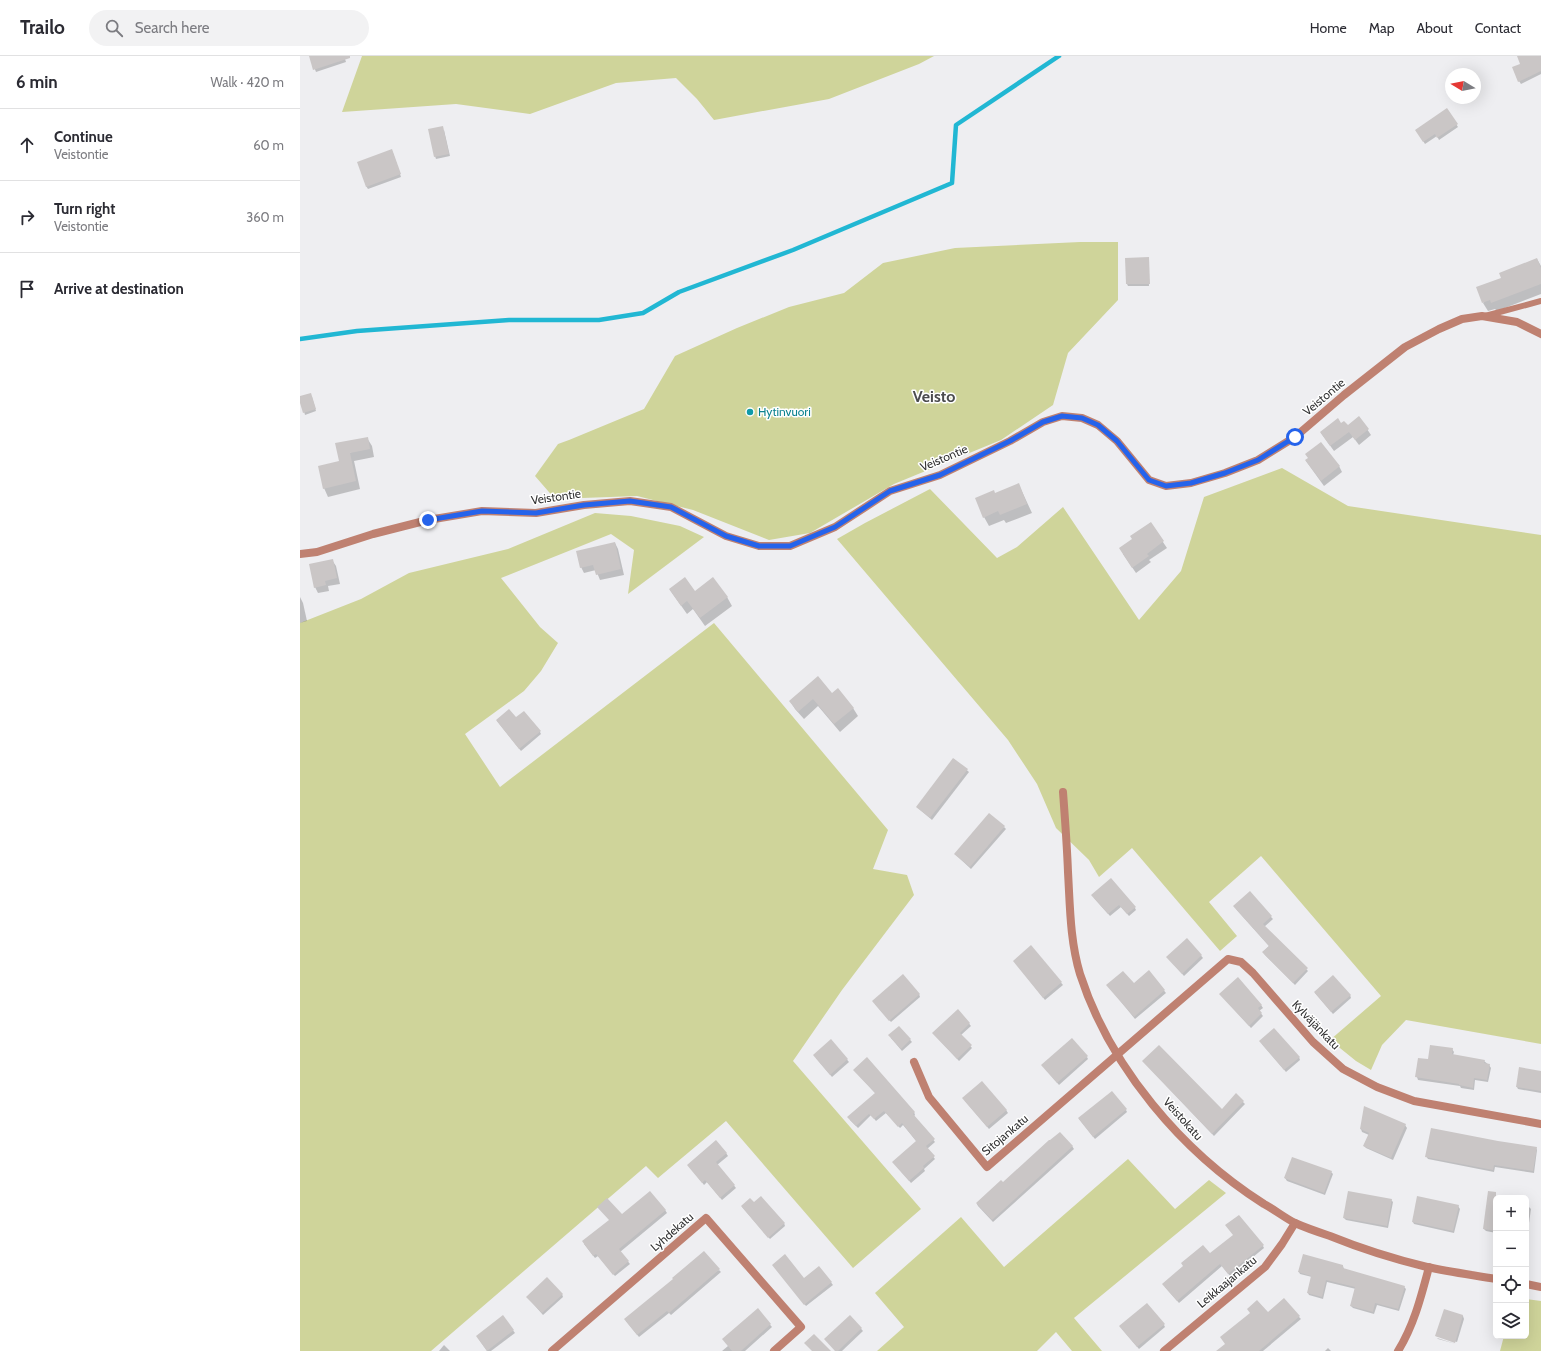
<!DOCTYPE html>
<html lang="en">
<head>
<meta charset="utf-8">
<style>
	:root { --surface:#fff; --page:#f2f2f3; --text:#2b2b33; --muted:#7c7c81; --line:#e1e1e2 }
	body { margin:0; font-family:Cabin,sans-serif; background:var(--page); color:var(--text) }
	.controls { position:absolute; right:12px; bottom:12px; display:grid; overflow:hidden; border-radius:6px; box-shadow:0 4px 16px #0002 }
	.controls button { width:36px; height:36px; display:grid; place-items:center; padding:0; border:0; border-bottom:1px solid var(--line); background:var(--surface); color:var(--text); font:20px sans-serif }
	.compass { position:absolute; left:1145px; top:12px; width:36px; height:36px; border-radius:50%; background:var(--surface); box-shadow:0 4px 16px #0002; rotate:280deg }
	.stop { position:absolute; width:12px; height:12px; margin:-9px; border:3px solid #2563eb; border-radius:50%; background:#fff }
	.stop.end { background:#2563eb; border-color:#fff; box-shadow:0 1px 4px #0008 }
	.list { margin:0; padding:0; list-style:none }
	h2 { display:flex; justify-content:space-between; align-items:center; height:52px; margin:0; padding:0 16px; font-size:17px }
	h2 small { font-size:13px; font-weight:400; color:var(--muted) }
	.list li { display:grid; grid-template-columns:26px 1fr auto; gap:12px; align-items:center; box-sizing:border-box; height:72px; padding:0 16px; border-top:1px solid var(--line) }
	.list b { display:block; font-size:15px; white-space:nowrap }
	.list p { margin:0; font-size:13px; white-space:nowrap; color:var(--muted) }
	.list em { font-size:13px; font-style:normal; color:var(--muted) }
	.icon { flex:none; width:22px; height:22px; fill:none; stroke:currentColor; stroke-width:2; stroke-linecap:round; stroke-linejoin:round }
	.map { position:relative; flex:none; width:1241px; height:1295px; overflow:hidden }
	header { display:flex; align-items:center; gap:24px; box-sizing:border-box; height:56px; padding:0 20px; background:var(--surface); border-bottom:1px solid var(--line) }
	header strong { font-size:19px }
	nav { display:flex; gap:22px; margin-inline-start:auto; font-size:14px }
	.search { width:280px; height:36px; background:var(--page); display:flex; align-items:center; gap:10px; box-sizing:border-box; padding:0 14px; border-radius:22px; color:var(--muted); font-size:15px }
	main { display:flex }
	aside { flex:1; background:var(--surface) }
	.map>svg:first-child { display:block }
	.green { fill:#cfd49a }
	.shadow { fill:#0003 }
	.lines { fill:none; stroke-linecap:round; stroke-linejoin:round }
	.stream { stroke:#21b7d3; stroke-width:4.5 }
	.building { fill:#cac6c6 }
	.service { stroke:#bf8171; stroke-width:6 }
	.minor { stroke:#bf8171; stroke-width:8 }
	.route { stroke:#2563eb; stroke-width:5 }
	.culture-dot { fill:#0f9aa8; stroke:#fff; stroke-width:1.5 }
	.labels { text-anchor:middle; stroke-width:3; stroke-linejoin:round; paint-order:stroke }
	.street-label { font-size:12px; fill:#333334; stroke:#fff }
	.culture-label { font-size:12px; fill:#0d838f; stroke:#fff; text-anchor:start }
	.district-label { font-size:16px; font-weight:bold; fill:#4b4b4e; stroke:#fff }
</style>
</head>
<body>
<header>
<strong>Trailo</strong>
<div class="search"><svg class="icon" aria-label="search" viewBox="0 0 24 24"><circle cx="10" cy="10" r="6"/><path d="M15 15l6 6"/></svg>Search here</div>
<nav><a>Home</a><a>Map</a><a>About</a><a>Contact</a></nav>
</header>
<main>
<aside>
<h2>6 min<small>Walk · 420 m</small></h2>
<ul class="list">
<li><svg class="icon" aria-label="ahead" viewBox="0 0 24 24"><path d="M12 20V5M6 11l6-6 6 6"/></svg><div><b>Continue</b><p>Veistontie</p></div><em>60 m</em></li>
<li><svg class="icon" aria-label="right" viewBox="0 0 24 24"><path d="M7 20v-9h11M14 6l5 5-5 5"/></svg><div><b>Turn right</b><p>Veistontie</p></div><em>360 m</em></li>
<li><svg class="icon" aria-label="arrive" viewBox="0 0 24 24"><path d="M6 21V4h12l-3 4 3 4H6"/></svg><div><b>Arrive at destination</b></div></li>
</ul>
</aside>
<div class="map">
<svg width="1241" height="1295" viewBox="0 0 1241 1295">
	<rect width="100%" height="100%" fill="#eeeef1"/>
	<g class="green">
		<path d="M 62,0 L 634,0 L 619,8 L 529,43 L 414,64 L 397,43 L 376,22 L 316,27 L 230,58 L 156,48 L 42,56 Z"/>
		<path d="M 780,186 L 818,186 L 818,244 L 768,297 L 753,349 L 701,384 L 594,428 L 510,477 L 469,484 L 393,454 L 337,440 L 255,443 L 235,420 L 258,388 L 269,384 L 344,353 L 375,300 L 437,272 L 489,251 L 544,237 L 583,207 L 655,192 Z"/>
		<path d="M 982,412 L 1048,450 L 1241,479 L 1241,988 L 1106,964 L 1082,989 L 1071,1014 L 1056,1005 L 1030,984 L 1081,940 L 961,800 L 909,846 L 937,880 L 920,895 L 832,792 L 799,821 L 789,804 L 756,772 L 737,728 L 708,684 L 537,483 L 565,467 L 630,433 L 697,502 L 717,491 L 763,451 L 839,564 L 881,515 L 904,441 Z"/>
		<path d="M 295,457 L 331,460 L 380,470 L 404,481 L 328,538 L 334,494 L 311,478 L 201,522 L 240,571 L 258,587 L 241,615 L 224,635 L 165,678 L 200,731 L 414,567 L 588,774 L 573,813 L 607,819 L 614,839 L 542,934 L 493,1005 L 621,1153 L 553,1212 L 426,1065 L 358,1122 L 346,1110 L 131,1295 L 0,1295 L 0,567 L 61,543 L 109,517 L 208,493 Z"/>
		<path d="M 828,1103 L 875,1153 L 909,1124 L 926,1137 L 774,1262 L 802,1295 L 772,1295 L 756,1276 L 737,1295 L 577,1295 L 604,1271 L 575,1237 L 661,1161 L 704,1211 Z"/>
		<path d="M 1226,1243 L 1241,1245 L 1241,1295 L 1200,1295 L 1204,1280 L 1226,1280 Z"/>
	</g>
	<g class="shadow">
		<path d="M 10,0 L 44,0 L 46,6 L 16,16 Z"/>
		<path d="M 1218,0 L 1241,0 L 1241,18 L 1221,28 L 1219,25 L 1222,8 Z"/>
		<path d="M 1147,54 L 1158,71 L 1139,84 L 1137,80 L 1125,88 L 1116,74 Z"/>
		<path d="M 144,74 L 150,100 L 136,103 L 135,100 Z"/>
		<path d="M 93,97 L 101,121 L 68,133 L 66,130 Z"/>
		<path d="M 848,202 L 849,230 L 828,230 L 827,228 L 826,203 Z"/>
		<path d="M 1237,203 L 1241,210 L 1241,238 L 1197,255 L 1195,253 L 1188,255 L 1183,247 L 1202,222 Z"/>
		<path d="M 0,341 L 12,341 L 16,355 L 5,359 Z"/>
		<path d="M 1059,361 L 1071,379 L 1059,389 L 1053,381 L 1034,395 L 1021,377 L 1041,368 L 1048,370 Z"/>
		<path d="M 67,382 L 72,390 L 74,401 L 54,405 L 60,433 L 28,441 L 24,432 L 40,406 Z"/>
		<path d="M 1006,405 L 1039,410 L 1042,416 L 1024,430 Z"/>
		<path d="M 719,429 L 732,457 L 706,467 L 704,464 L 689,470 L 684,461 Z"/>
		<path d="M 850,467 L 867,492 L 849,504 L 851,506 L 836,517 L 823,498 L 834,484 Z"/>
		<path d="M 315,487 L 318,493 L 324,519 L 300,524 L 296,514 L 284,517 L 281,511 Z"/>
		<path d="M 32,504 L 36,510 L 40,528 L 28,530 L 29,535 L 18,537 L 15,531 Z"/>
		<path d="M 370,534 L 427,541 L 432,550 L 405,570 L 393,553 L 387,558 Z"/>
		<path d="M 0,541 L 3,547 L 7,565 L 0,567 Z"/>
		<path d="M 532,638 L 553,652 L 558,660 L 540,676 L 518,650 L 504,663 L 495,653 L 490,645 Z"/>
		<path d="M 216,663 L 240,676 L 241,678 L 221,695 L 197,665 Z"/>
		<path d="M 654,703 L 669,716 L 632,764 L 617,751 Z"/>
		<path d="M 704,771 L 706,773 L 671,813 L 657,800 L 655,798 Z"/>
		<path d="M 794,842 L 835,852 L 836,854 L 829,860 L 821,851 L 810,860 Z"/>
		<path d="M 936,853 L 971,861 L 973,863 L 964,871 L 1008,915 L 995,929 L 965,899 L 963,896 L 969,890 Z"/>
		<path d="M 887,883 L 903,902 L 884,920 L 869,903 Z"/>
		<path d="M 731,891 L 763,929 L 745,944 L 714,905 Z"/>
		<path d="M 848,916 L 866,937 L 835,963 L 809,931 L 834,928 Z"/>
		<path d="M 1015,937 L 1050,939 L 1051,942 L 1033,958 Z"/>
		<path d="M 619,938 L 620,941 L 591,966 L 575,948 Z"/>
		<path d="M 922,940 L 961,949 L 963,952 L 959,955 L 963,960 L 951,972 Z"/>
		<path d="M 658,954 L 671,970 L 661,979 L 672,992 L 659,1005 L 635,979 Z"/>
		<path d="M 599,971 L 612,986 L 602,995 L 591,982 Z"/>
		<path d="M 531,985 L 549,1006 L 532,1021 L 516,1002 Z"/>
		<path d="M 962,988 L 999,1001 L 1000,1004 L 986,1016 Z"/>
		<path d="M 1152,993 L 1154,996 L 1153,999 L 1184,1005 L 1189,1009 L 1191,1012 L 1188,1026 L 1175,1024 L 1174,1034 L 1161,1032 L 1160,1030 L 1118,1024 L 1117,1021 L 1129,1004 Z"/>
		<path d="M 787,1001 L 788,1003 L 759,1029 L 744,1011 Z"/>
		<path d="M 845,1007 L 922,1054 L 936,1039 L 945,1048 L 914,1080 Z"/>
		<path d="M 556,1016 L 614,1056 L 615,1059 L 614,1060 L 635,1086 L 627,1093 L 635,1103 L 624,1113 L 625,1115 L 611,1127 L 595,1108 L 617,1086 L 603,1069 L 600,1072 L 586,1057 L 576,1065 L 571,1059 L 558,1072 L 550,1064 L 576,1038 Z"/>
		<path d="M 1241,1016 L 1241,1037 L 1218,1033 L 1217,1031 Z"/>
		<path d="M 665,1045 L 706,1054 L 708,1057 L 689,1073 Z"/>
		<path d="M 826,1054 L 827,1056 L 795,1083 L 779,1063 Z"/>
		<path d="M 1105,1069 L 1107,1072 L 1093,1104 L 1066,1092 L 1064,1090 L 1069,1079 L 1062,1076 L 1061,1073 Z"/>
		<path d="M 1198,1086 L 1236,1092 L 1237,1094 L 1234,1117 L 1195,1111 L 1194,1116 L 1128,1103 L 1126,1100 Z"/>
		<path d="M 772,1090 L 774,1093 L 693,1166 L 678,1150 L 677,1148 L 703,1128 Z"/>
		<path d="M 426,1097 L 428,1100 L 417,1109 L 436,1132 L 422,1144 L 407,1126 L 404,1129 L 390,1111 Z"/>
		<path d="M 1031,1116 L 1033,1118 L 1025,1139 L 987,1125 L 985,1122 Z"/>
		<path d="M 1091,1144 L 1093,1146 L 1088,1172 L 1046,1164 L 1044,1162 Z"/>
		<path d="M 1196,1146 L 1196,1177 L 1186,1175 L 1184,1173 Z"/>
		<path d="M 1158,1150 L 1160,1153 L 1154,1177 L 1114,1168 L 1113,1166 Z"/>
		<path d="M 1226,1150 L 1229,1151 L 1231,1153 L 1227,1181 L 1226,1181 Z"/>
		<path d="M 442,1151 L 484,1167 L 485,1170 L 470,1183 Z"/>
		<path d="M 365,1154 L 367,1157 L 320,1196 L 330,1208 L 315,1220 L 298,1200 L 295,1202 L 284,1188 L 322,1159 Z"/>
		<path d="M 963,1190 L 964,1192 L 930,1220 L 922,1210 L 879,1247 L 865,1231 L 910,1199 Z"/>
		<path d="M 1043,1210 L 1044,1213 L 1104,1231 L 1106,1233 L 1099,1255 L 1077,1249 L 1074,1258 L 1053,1252 L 1051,1250 L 1056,1233 L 1027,1226 L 1023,1243 L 1009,1239 L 1008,1237 L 1012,1221 L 1000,1218 L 999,1216 Z"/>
		<path d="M 475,1211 L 504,1223 L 519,1211 L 533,1229 L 506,1250 Z"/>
		<path d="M 419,1214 L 421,1216 L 371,1259 L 369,1257 L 339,1281 L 326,1265 Z"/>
		<path d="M 262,1238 L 263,1241 L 243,1259 L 229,1243 Z"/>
		<path d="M 457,1254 L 472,1271 L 445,1295 L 422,1295 L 428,1290 Z"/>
		<path d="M 1145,1254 L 1163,1260 L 1164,1263 L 1157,1286 L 1136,1280 Z"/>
		<path d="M 968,1257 L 999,1261 L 1001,1263 L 963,1295 L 918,1295 Z"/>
		<path d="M 550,1260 L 563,1275 L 542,1295 L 536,1295 Z"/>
		<path d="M 203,1261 L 215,1277 L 191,1295 L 187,1295 L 178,1282 Z"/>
		<path d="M 864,1269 L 865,1271 L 839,1293 L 822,1273 Z"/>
		<path d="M 1137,1282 L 1156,1288 L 1138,1283 Z"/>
		<path d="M 144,1289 L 150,1295 L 139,1295 Z"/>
		<path d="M 1028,1292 L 1031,1295 L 1025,1295 Z"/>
	</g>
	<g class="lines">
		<path class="stream" d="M 0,283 L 57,275 L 209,264 L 299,264 L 343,257 L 379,236 L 493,194 L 652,127 L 656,69 L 759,0"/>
	</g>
	<g class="building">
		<path d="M 9,0 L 50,0 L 50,2 L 13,14 Z"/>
		<path d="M 1217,0 L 1241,0 L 1241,15 L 1218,26 L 1212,11 L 1220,8 Z"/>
		<path d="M 1147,52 L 1158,68 L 1137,82 L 1135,78 L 1123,86 L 1115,74 Z"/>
		<path d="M 143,70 L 149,98 L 134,101 L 128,73 Z"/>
		<path d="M 92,93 L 101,118 L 66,131 L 57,106 Z"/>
		<path d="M 849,201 L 850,228 L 826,228 L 825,202 Z"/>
		<path d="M 1237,202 L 1241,212 L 1241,228 L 1191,247 L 1190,244 L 1182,247 L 1176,231 L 1201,222 L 1199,217 Z"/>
		<path d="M 11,337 L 16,353 L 3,357 L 0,347 L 0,340 Z"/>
		<path d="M 1059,360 L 1069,373 L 1055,384 L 1049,376 L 1030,390 L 1020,376 L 1038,362 L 1041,367 L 1044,365 L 1048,369 Z"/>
		<path d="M 68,381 L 70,393 L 50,397 L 56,425 L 23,433 L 18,410 L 39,405 L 35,387 Z"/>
		<path d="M 1021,386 L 1040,410 L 1021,425 L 1005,404 L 1008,402 L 1005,398 Z"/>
		<path d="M 719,427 L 727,448 L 700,459 L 698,455 L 683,462 L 675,442 L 694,434 L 695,437 Z"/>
		<path d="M 851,466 L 864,485 L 847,498 L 849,500 L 832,512 L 819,492 L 832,483 L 830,480 Z"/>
		<path d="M 315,486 L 321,513 L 296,519 L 293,509 L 280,512 L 276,495 Z"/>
		<path d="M 33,503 L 37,522 L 25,525 L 26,529 L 14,532 L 9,508 Z"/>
		<path d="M 385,521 L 395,535 L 413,521 L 428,541 L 400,562 L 387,545 L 381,550 L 369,533 Z"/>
		<path d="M 518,620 L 532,637 L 538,632 L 554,652 L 534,668 L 513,643 L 498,656 L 489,645 Z"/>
		<path d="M 209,653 L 216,661 L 224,655 L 241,675 L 219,693 L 196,664 Z"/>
		<path d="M 653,702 L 668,713 L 630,762 L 616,751 Z"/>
		<path d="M 689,757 L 705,770 L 670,811 L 654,798 Z"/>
		<path d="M 811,822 L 836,851 L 827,858 L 819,849 L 808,858 L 791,839 Z"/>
		<path d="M 950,835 L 972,860 L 963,868 L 1008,912 L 993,927 L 962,896 L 969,890 L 933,850 Z"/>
		<path d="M 887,882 L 902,899 L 882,918 L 866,901 Z"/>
		<path d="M 731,889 L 762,926 L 743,942 L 713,905 Z"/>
		<path d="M 849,914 L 865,934 L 834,961 L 806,929 L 823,915 L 834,927 Z"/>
		<path d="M 603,918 L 620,938 L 589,965 L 572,945 Z"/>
		<path d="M 1033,919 L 1051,939 L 1031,956 L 1014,936 Z"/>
		<path d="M 938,921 L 962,949 L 958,952 L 962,957 L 949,970 L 919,938 Z"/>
		<path d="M 658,953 L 670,967 L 660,977 L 672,989 L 657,1003 L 632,977 Z"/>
		<path d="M 599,970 L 611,983 L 601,993 L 588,979 Z"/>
		<path d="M 974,972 L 1000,1001 L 984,1014 L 959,985 Z"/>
		<path d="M 772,982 L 788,1000 L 757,1027 L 741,1009 Z"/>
		<path d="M 531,983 L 548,1003 L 530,1019 L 513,999 Z"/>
		<path d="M 859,989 L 922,1053 L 936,1037 L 944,1045 L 912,1078 L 842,1005 Z"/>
		<path d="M 1130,989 L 1153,992 L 1152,998 L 1185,1004 L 1184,1007 L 1190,1008 L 1187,1024 L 1174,1022 L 1173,1032 L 1159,1029 L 1159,1028 L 1115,1021 L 1118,1002 L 1128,1003 Z"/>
		<path d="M 567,1001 L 615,1056 L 613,1058 L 635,1083 L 626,1090 L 635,1100 L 623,1110 L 624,1112 L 609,1125 L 592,1106 L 616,1085 L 602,1067 L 598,1071 L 584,1055 L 574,1063 L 569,1058 L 556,1070 L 547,1061 L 575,1037 L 553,1014 Z"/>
		<path d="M 1219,1011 L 1241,1015 L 1241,1035 L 1216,1031 Z"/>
		<path d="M 682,1025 L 707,1054 L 687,1071 L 662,1042 Z"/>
		<path d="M 812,1035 L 827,1053 L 793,1081 L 778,1062 Z"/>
		<path d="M 1064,1050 L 1106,1068 L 1091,1102 L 1063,1090 L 1069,1077 L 1060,1073 Z"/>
		<path d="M 1131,1072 L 1198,1085 L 1237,1091 L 1233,1115 L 1194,1109 L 1193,1114 L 1125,1101 Z"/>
		<path d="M 760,1076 L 773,1090 L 692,1164 L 676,1147 L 701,1124 L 703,1126 L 749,1084 L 750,1084 Z"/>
		<path d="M 416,1084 L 427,1097 L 416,1106 L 435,1129 L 420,1142 L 405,1124 L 402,1127 L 387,1109 Z"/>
		<path d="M 992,1101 L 1032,1115 L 1024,1137 L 984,1122 Z"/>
		<path d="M 350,1135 L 366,1154 L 319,1193 L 329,1205 L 313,1219 L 296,1198 L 293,1200 L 282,1185 L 309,1164 L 297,1151 L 307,1142 L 322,1158 Z"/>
		<path d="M 1048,1135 L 1092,1143 L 1087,1170 L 1043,1162 Z"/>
		<path d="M 1188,1135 L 1196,1136 L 1196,1175 L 1183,1173 Z"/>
		<path d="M 461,1140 L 485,1167 L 468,1182 L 441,1150 L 450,1142 L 454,1146 Z"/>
		<path d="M 1117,1140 L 1159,1149 L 1153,1175 L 1112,1166 Z"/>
		<path d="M 939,1159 L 964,1189 L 928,1218 L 920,1208 L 877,1245 L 862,1228 L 883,1210 L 881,1207 L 903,1189 L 910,1197 L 933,1179 L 925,1169 Z"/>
		<path d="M 404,1195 L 420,1213 L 369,1257 L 367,1255 L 337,1279 L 324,1263 L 373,1223 L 372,1222 Z"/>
		<path d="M 485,1198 L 504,1222 L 519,1210 L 532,1226 L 504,1249 L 472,1209 Z"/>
		<path d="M 1003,1198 L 1043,1209 L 1043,1212 L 1105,1230 L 1098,1253 L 1075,1247 L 1073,1256 L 1050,1250 L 1055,1231 L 1026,1224 L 1022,1241 L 1007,1237 L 1011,1220 L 998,1216 Z"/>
		<path d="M 247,1221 L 263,1238 L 242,1257 L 226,1241 Z"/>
		<path d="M 984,1242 L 1000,1260 L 959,1295 L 916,1295 L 925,1288 L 920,1281 L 950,1257 L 947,1253 L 957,1244 L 968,1256 Z"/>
		<path d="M 847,1247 L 865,1268 L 837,1291 L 819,1270 Z"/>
		<path d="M 458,1252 L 471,1268 L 441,1295 L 432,1295 L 422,1283 Z"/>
		<path d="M 1144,1253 L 1163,1259 L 1155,1287 L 1135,1280 Z"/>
		<path d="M 203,1259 L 214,1274 L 187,1295 L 176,1280 Z"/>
		<path d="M 550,1259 L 562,1272 L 538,1295 L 535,1295 L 524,1283 Z"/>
		<path d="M 514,1278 L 531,1295 L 512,1295 L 504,1287 Z"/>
	</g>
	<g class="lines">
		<path class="service" d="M 1185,260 L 1241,245"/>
		<g class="minor">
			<path d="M 0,498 L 17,496 L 73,478 L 128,464 L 182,455 L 236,457 L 284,449 L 330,445 L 371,451 L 426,480 L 459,490 L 490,490 L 535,471 L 590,435 L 640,419 L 710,385 L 743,366 L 762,360 L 782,362 L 798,369 L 817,385 L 849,424 L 866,430 L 891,427 L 925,417 L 958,404 L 995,381 L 1044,339 L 1105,291 L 1139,273 L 1162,263 L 1182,260 L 1217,266 L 1241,278"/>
			<path d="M 763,736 C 765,763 767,789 768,816 C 770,850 770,885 780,918 C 810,1011 882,1096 964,1148 C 975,1154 985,1162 995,1167 C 1006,1172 1018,1176 1030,1180 C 1062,1193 1094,1203 1127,1211 C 1150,1216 1173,1219 1196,1223"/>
			<path d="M 614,1006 L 629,1041 L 687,1111 L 928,903 L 941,906 L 953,917 L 1013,986 L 1043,1013 L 1077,1031 L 1114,1045 L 1241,1068"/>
			<path d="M 1226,1228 L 1241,1231"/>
			<path d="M 252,1295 L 406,1162 L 501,1271 L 474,1295"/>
			<path d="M 864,1295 L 965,1211 L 982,1188 L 995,1167"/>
			<path d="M 1098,1295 C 1114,1269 1121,1241 1129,1211"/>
		</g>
	</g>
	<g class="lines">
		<path class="route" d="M 128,464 L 182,455 L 236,457 L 284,449 L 330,445 L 371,451 L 426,480 L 459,490 L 490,490 L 535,471 L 590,435 L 640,419 L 710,385 L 743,366 L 762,360 L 782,362 L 798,369 L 817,385 L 849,424 L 866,430 L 891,427 L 925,417 L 958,404 L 995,381"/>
	</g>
	<circle class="culture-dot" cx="450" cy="356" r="4"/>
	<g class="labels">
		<g class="street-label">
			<text transform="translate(1024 341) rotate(-40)" y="4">Veistontie</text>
			<text transform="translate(644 402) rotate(-23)" y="4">Veistontie</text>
			<text transform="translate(256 441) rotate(-8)" y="4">Veistontie</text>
			<text transform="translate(1016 969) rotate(46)" y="4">Kylväjänkatu</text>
			<text transform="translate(883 1063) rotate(48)" y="4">Veistokatu</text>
			<text transform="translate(705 1079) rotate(-40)" y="4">Sitojankatu</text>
			<text transform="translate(372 1176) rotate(-41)" y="4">Lyhdekatu</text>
			<text transform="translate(927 1226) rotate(-40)" y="4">Leikkaajankatu</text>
		</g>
		<g class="culture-label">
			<text x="458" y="360">Hytinvuori</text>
		</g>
		<g class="district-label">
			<text x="634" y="346">Veisto</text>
		</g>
	</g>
</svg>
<div class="controls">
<button>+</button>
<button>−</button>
<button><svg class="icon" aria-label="locate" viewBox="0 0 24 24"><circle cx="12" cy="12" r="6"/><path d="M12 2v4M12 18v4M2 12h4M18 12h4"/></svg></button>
<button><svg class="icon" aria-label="layers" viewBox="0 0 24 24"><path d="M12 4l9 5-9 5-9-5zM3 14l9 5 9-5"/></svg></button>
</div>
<svg class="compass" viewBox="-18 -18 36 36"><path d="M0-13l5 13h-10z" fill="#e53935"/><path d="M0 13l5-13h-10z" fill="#7c7c81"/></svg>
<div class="stop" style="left:995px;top:381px"></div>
<div class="stop end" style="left:128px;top:464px"></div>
</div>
</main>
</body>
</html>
